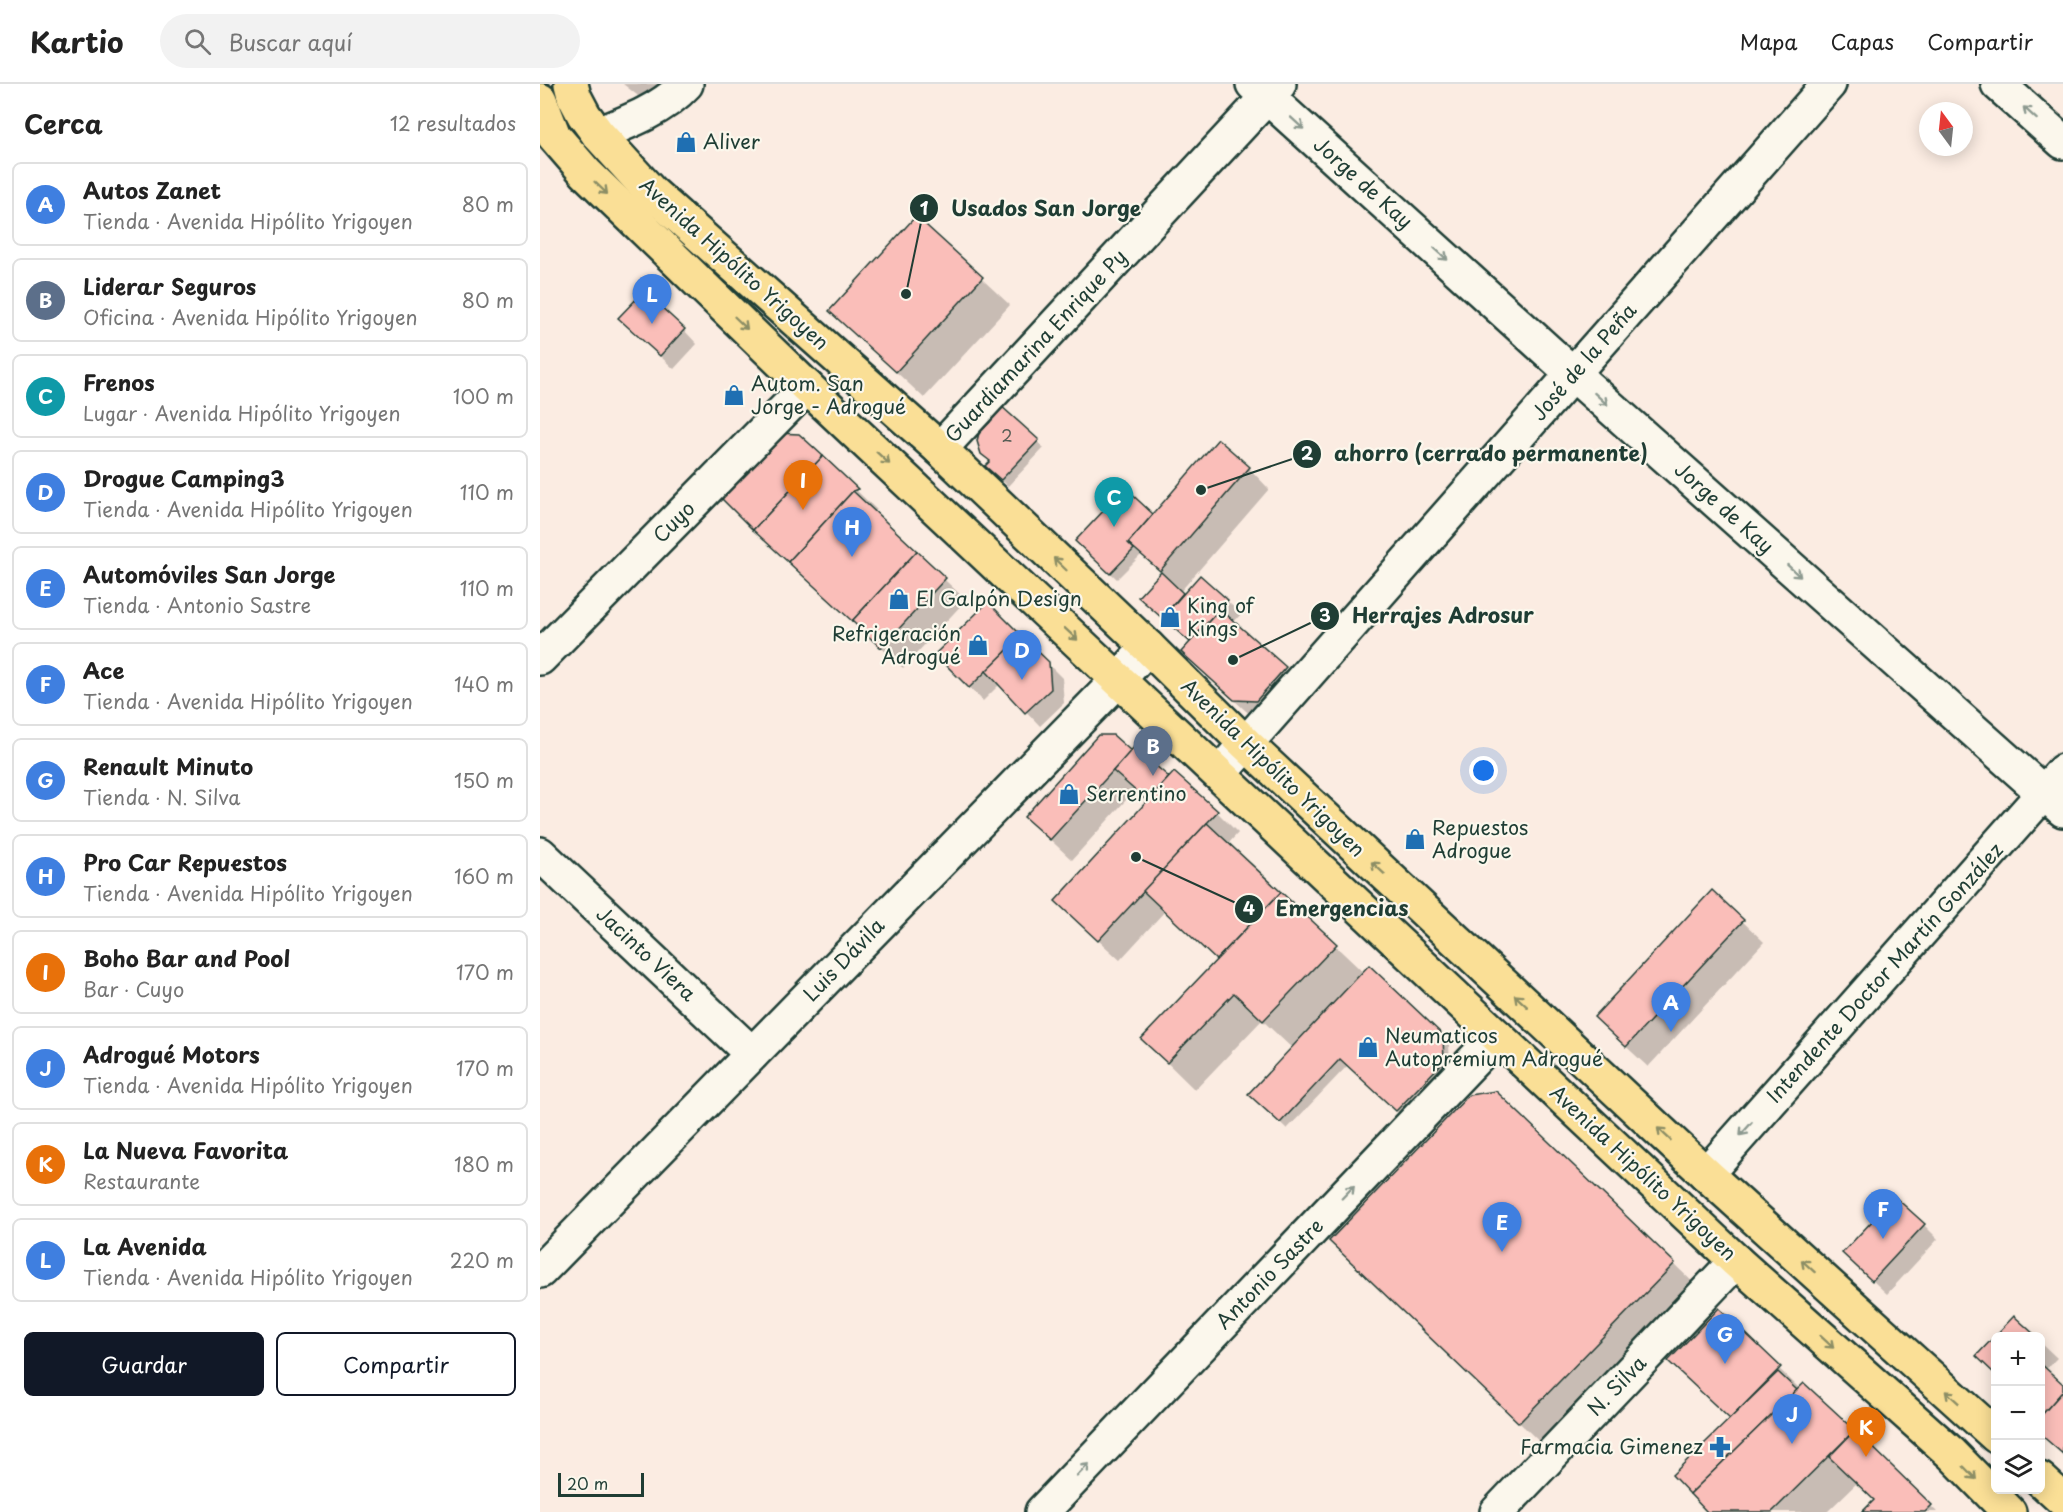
<!DOCTYPE html>
<html lang="es">
<head>
<meta charset="utf-8">
<style>
	:root { --surface:#fff; --page:#f2f2f2; --text:#222; --muted:#767676; --line:#e0e0e0; --accent:#111827 }
	body { margin:0; font-family:"Playpen Sans",sans-serif; background:var(--page); color:var(--text) }
	.controls { position:absolute; right:18px; bottom:18px; display:grid; overflow:hidden; border-radius:9px; box-shadow:0 3px 15px #0003 }
	.controls button { width:54px; height:54px; display:grid; place-items:center; padding:0; border:0; border-bottom:2px solid var(--line); background:var(--surface); color:var(--text); font:30px sans-serif }
	.compass { position:absolute; left:1379px; top:18px; width:54px; height:54px; border-radius:50%; background:var(--surface); box-shadow:0 3px 15px #0003; rotate:345deg }
	.scale { position:absolute; left:18px; bottom:15px; width:86px; box-sizing:border-box; padding-left:6px; border:3px solid #1f3d34; border-top:0; font-size:16px; line-height:21px; white-space:nowrap; color:#1f3d34; -webkit-text-stroke:4px #fbf7ec; paint-order:stroke }
	.you { position:absolute; left:944px; top:687px; width:21px; height:21px; margin:-15px; border:4px solid #fff; border-radius:50%; background:#1a73e8; box-shadow:0 0 0 9px #1a73e833 }
	.badge { display:grid; place-items:center; width:39px; height:39px; border-radius:50%; background:var(--accent); color:#fff; font-size:20px; font-weight:700 }
	.pin { position:absolute; translate:-50% -50px; filter:drop-shadow(0 2px 3px #0008) }
	.pin::after { content:''; position:absolute; top:32px; width:21px; height:18px; background:inherit; clip-path:polygon(0 0,100% 0,50% 100%) }
	.list { margin:0; padding:0; list-style:none }
	h2 { display:flex; justify-content:space-between; align-items:center; height:78px; margin:0; padding:0 24px; font-size:26px }
	h2 small { font-size:20px; font-weight:400; color:var(--muted) }
	.list li { display:grid; grid-template-columns:39px 1fr auto; gap:18px; align-items:center; box-sizing:border-box; height:84px; margin:0 12px 12px; padding:0 12px; border:2px solid var(--line); border-radius:9px }
	.list b { display:block; font-size:22px; white-space:nowrap }
	.list p { margin:0; font-size:20px; white-space:nowrap; color:var(--muted) }
	.list em { font-size:20px; font-style:normal; color:var(--muted) }
	.actions { display:flex; gap:12px; padding:18px 24px }
	.actions a { flex:1; padding:14px 0; border:2px solid var(--accent); border-radius:9px; text-align:center; font-size:21px; color:var(--accent) }
	.actions .main { background:var(--accent); color:#fff }
	.icon { flex:none; width:33px; height:33px; fill:none; stroke:currentColor; stroke-width:2; stroke-linecap:round; stroke-linejoin:round }
	.map { position:relative; flex:none; width:1523px; height:1428px; overflow:hidden }
	header { display:flex; align-items:center; gap:36px; box-sizing:border-box; height:84px; padding:0 30px; background:var(--surface); border-bottom:2px solid var(--line) }
	header strong { font-size:28px }
	nav { display:flex; gap:33px; margin-inline-start:auto; font-size:21px }
	.search { width:420px; height:54px; background:var(--page); display:flex; align-items:center; gap:15px; box-sizing:border-box; padding:0 21px; border-radius:33px; color:var(--muted); font-size:22px }
	main { display:flex }
	aside { flex:1; background:var(--surface) }
	.map>svg:first-child { display:block }
	.shadow { fill:#0003 }
	.building { fill:#fabeb9; stroke:#1f3d34; stroke-width:1.5 }
	.lines { fill:none; stroke-linecap:round; stroke-linejoin:round }
	.minor-casing { stroke:#1f3d34; stroke-width:38 }
	.major-casing { stroke:#1f3d34; stroke-width:38 }
	.minor { stroke:#fbf7ec; stroke-width:33 }
	.major { stroke:#fadf96; stroke-width:33 }
	.oneway { stroke:#8d9a90 }
	.oneway2 { stroke:#8c8e65 }
	.labels { text-anchor:middle; stroke-width:4.5; stroke-linejoin:round; paint-order:stroke }
	.number-label { font-size:16px; fill:#565d55 }
	.poi-label { font-size:20px; fill:#1f3d34; stroke:#fbf7ec; text-anchor:start }
	.street-label { font-size:20px; fill:#1f3d34; stroke:#fbf7ec }
	.leader { fill:none; stroke:#1f3d34; stroke-width:2 }
	.callout-dot { fill:#1f3d34; stroke:#fbf7ec; stroke-width:2 }
	.mark-label { font-size:18px; text-anchor:middle; font-weight:bold; fill:#fff }
	.callout-label { font-size:21px; text-anchor:middle; font-weight:bold; fill:#1f3d34; stroke:#fbf7ec; stroke-width:4.5; stroke-linejoin:round; paint-order:stroke }
</style>
</head>
<body>
<header>
<strong>Kartio</strong>
<div class="search"><svg class="icon" aria-label="search" viewBox="0 0 24 24"><circle cx="10" cy="10" r="6"/><path d="M15 15l6 6"/></svg>Buscar aquí</div>
<nav><a>Mapa</a><a>Capas</a><a>Compartir</a></nav>
</header>
<main>
<aside>
<h2>Cerca<small>12 resultados</small></h2>
<ul class="list">
<li><span class="badge" style="background:#3f7fe0">A</span><div><b>Autos Zanet</b><p>Tienda · Avenida Hipólito Yrigoyen</p></div><em>80 m</em></li>
<li><span class="badge" style="background:#5c6f8a">B</span><div><b>Liderar Seguros</b><p>Oficina · Avenida Hipólito Yrigoyen</p></div><em>80 m</em></li>
<li><span class="badge" style="background:#0f9aa8">C</span><div><b>Frenos</b><p>Lugar · Avenida Hipólito Yrigoyen</p></div><em>100 m</em></li>
<li><span class="badge" style="background:#3f7fe0">D</span><div><b>Drogue Camping3</b><p>Tienda · Avenida Hipólito Yrigoyen</p></div><em>110 m</em></li>
<li><span class="badge" style="background:#3f7fe0">E</span><div><b>Automóviles San Jorge</b><p>Tienda · Antonio Sastre</p></div><em>110 m</em></li>
<li><span class="badge" style="background:#3f7fe0">F</span><div><b>Ace</b><p>Tienda · Avenida Hipólito Yrigoyen</p></div><em>140 m</em></li>
<li><span class="badge" style="background:#3f7fe0">G</span><div><b>Renault Minuto</b><p>Tienda · N. Silva</p></div><em>150 m</em></li>
<li><span class="badge" style="background:#3f7fe0">H</span><div><b>Pro Car Repuestos</b><p>Tienda · Avenida Hipólito Yrigoyen</p></div><em>160 m</em></li>
<li><span class="badge" style="background:#e8710a">I</span><div><b>Boho Bar and Pool</b><p>Bar · Cuyo</p></div><em>170 m</em></li>
<li><span class="badge" style="background:#3f7fe0">J</span><div><b>Adrogué Motors</b><p>Tienda · Avenida Hipólito Yrigoyen</p></div><em>170 m</em></li>
<li><span class="badge" style="background:#e8710a">K</span><div><b>La Nueva Favorita</b><p>Restaurante</p></div><em>180 m</em></li>
<li><span class="badge" style="background:#3f7fe0">L</span><div><b>La Avenida</b><p>Tienda · Avenida Hipólito Yrigoyen</p></div><em>220 m</em></li>
</ul>
<div class="actions"><a class="main">Guardar</a><a>Compartir</a></div>
</aside>
<div class="map">
<svg width="1523" height="1428" viewBox="0 0 1523 1428">
	<rect width="100%" height="100%" fill="#fbece2"/>
	<filter id="ink" filterUnits="userSpaceOnUse"><feTurbulence type="fractalNoise" baseFrequency=".0167" numOctaves="2"/><feDisplacementMap in="SourceGraphic" scale="12" xChannelSelector="R" yChannelSelector="G"/><feConvolveMatrix kernelMatrix="1 2 1 2 8 2 1 2 1" color-interpolation-filters="sRGB"/></filter>
	<g filter="url(#ink)">
		<g class="shadow">
			<path d="M 83,0 L 124,0 L 102,15 Z"/>
			<path d="M 376,134 L 470,221 L 384,314 L 291,227 Z"/>
			<path d="M 144,246 L 157,260 L 134,285 L 94,248 Z"/>
			<path d="M 460,323 L 504,364 L 468,402 L 454,389 L 451,378 L 447,374 L 452,338 Z"/>
			<path d="M 259,352 L 337,426 L 333,428 L 426,516 L 363,584 L 200,432 Z"/>
			<path d="M 709,384 L 729,405 L 640,508 L 644,512 L 687,517 L 701,530 L 693,539 L 766,605 L 716,636 L 664,589 L 651,559 L 600,513 L 622,489 L 601,471 L 577,495 L 537,457 L 585,406 L 613,432 Z"/>
			<path d="M 448,520 L 522,594 L 524,619 L 500,642 L 460,600 L 443,617 L 397,570 Z"/>
			<path d="M 594,665 L 629,695 L 634,690 L 677,728 L 698,749 L 688,760 L 824,889 L 830,884 L 909,959 L 910,984 L 863,1033 L 808,981 L 747,1045 L 710,1010 L 753,965 L 722,936 L 655,1006 L 603,955 L 678,877 L 625,827 L 580,876 L 538,838 L 608,718 L 595,706 L 532,776 L 486,733 L 591,669 Z"/>
			<path d="M 1172,808 L 1224,858 L 1108,983 L 1077,954 Z"/>
			<path d="M 1384,1141 L 1398,1155 L 1347,1210 L 1318,1183 Z"/>
			<path d="M 1134,1180 L 1162,1207 L 1008,1366 L 818,1184 Z"/>
			<path d="M 1179,1226 L 1260,1305 L 1264,1301 L 1314,1347 L 1397,1428 L 1324,1428 L 1335,1417 L 1317,1399 L 1287,1428 L 1170,1428 L 1191,1336 Z"/>
			<path d="M 1474,1234 L 1494,1252 L 1457,1252 Z"/>
			<path d="M 1500,1258 L 1517,1274 L 1505,1286 L 1500,1350 Z"/>
		</g>
		<g class="building">
			<path d="M 376,132 L 443,193 L 356,288 L 289,227 Z"/>
			<path d="M 104,207 L 145,245 L 120,272 L 78,234 Z"/>
			<path d="M 460,321 L 499,356 L 461,396 L 445,382 L 450,377 L 441,370 L 437,357 L 439,349 L 450,338 L 447,335 Z"/>
			<path d="M 236,349 L 259,350 L 283,372 L 213,446 L 178,411 Z"/>
			<path d="M 678,355 L 710,383 L 620,487 L 588,459 Z"/>
			<path d="M 283,372 L 318,405 L 313,407 L 248,478 L 213,446 Z"/>
			<path d="M 585,404 L 613,430 L 588,459 L 594,465 L 570,490 L 535,457 Z"/>
			<path d="M 313,407 L 377,467 L 312,537 L 248,478 Z"/>
			<path d="M 377,467 L 406,494 L 341,564 L 312,537 Z"/>
			<path d="M 621,488 L 643,509 L 622,534 L 598,513 Z"/>
			<path d="M 660,491 L 688,516 L 650,558 L 622,534 Z"/>
			<path d="M 448,518 L 482,552 L 429,604 L 395,570 Z"/>
			<path d="M 680,525 L 746,583 L 716,617 L 694,616 L 641,568 Z"/>
			<path d="M 482,552 L 509,578 L 511,605 L 485,629 L 446,587 Z"/>
			<path d="M 558,651 L 573,651 L 591,667 L 510,756 L 484,733 Z"/>
			<path d="M 594,663 L 629,693 L 607,717 L 573,687 Z"/>
			<path d="M 634,688 L 678,727 L 558,857 L 515,817 Z"/>
			<path d="M 667,739 L 741,808 L 676,876 L 603,807 Z"/>
			<path d="M 1172,806 L 1204,836 L 1086,963 L 1054,933 Z"/>
			<path d="M 741,808 L 797,860 L 723,937 L 694,909 L 627,979 L 601,955 Z"/>
			<path d="M 829,881 L 903,951 L 904,977 L 856,1027 L 800,975 L 740,1039 L 708,1010 Z"/>
			<path d="M 956,1007 L 1135,1179 L 979,1339 L 789,1157 L 929,1011 Z"/>
			<path d="M 1355,1113 L 1385,1140 L 1332,1197 L 1302,1169 Z"/>
			<path d="M 1179,1224 L 1241,1283 L 1190,1335 L 1128,1277 Z"/>
			<path d="M 1474,1232 L 1496,1252 L 1456,1252 L 1456,1291 L 1436,1272 Z"/>
			<path d="M 1500,1279 L 1523,1300 L 1523,1307 L 1500,1333 Z"/>
			<path d="M 1238,1288 L 1257,1306 L 1150,1410 L 1132,1391 Z"/>
			<path d="M 1264,1299 L 1315,1346 L 1232,1428 L 1167,1428 L 1150,1410 Z"/>
			<path d="M 1523,1307 L 1523,1370 L 1500,1350 L 1500,1333 Z"/>
			<path d="M 1315,1346 L 1392,1421 L 1385,1428 L 1322,1428 L 1334,1416 L 1289,1373 Z"/>
		</g>
		<g class="lines">
			<defs>
				<g id="minor">
					<path d="M 713,0 L 1033,290 L 1523,726"/>
					<path d="M 1458,0 L 1523,58"/>
					<path d="M 58,50 C 89,38 123,25 146,0"/>
					<path d="M 400,365 L 739,0"/>
					<path d="M 0,574 L 267,303"/>
					<path d="M 679,690 L 1289,0"/>
					<path d="M 0,770 L 212,970"/>
					<path d="M 1166,1090 L 1523,687"/>
					<path d="M 0,1187 L 579,595 L 608,563"/>
					<path d="M 502,1428 L 957,952"/>
					<path d="M 957,1428 L 1196,1177"/>
				</g>
				<g id="major">
					<path d="M 31,0 L 34,12 L 44,31 L 58,50 L 111,108 L 400,365 L 608,563 L 706,660 L 1166,1090 L 1456,1352"/>
					<path d="M 0,16 L 14,52 L 46,89 L 267,303 L 957,952 L 1196,1177 L 1411,1369 L 1469,1428"/>
					<path d="M 1500,1395 L 1523,1416"/>
				</g>
			</defs>
			<use href="#minor" class="minor-casing"/>
			<use href="#major" class="major-casing"/>
			<use href="#minor" class="minor"/>
			<use href="#major" class="major"/>
		</g>
		<defs><path id="oneway-shaft" d="M-6 0H5M1.5-3L5.5 0L1.5 3" fill="none" stroke-width="1.6" stroke-linecap="round" stroke-linejoin="round" transform="scale(1.5)"/></defs>
		<g class="oneway">
			<use href="#oneway-shaft" transform="translate(1490 29) rotate(-138)"/>
			<use href="#oneway-shaft" transform="translate(757 39) rotate(42)"/>
			<use href="#oneway-shaft" transform="translate(901 170) rotate(42)"/>
			<use href="#oneway-shaft" transform="translate(1061 315) rotate(42)"/>
			<use href="#oneway-shaft" transform="translate(1254 487) rotate(42)"/>
			<use href="#oneway-shaft" transform="translate(1206 1045) rotate(132)"/>
			<use href="#oneway-shaft" transform="translate(808 1108) rotate(-46)"/>
			<use href="#oneway-shaft" transform="translate(543 1386) rotate(-46)"/>
		</g>
		<g class="oneway2">
			<use href="#oneway-shaft" transform="translate(61 104) rotate(44)"/>
			<use href="#oneway-shaft" transform="translate(201 239) rotate(44)"/>
			<use href="#oneway-shaft" transform="translate(343 374) rotate(43)"/>
			<use href="#oneway-shaft" transform="translate(520 480) rotate(-136)"/>
			<use href="#oneway-shaft" transform="translate(531 550) rotate(43)"/>
			<use href="#oneway-shaft" transform="translate(838 784) rotate(-137)"/>
			<use href="#oneway-shaft" transform="translate(981 917) rotate(-137)"/>
			<use href="#oneway-shaft" transform="translate(1124 1050) rotate(-137)"/>
			<use href="#oneway-shaft" transform="translate(1268 1182) rotate(-138)"/>
			<use href="#oneway-shaft" transform="translate(1287 1258) rotate(42)"/>
			<use href="#oneway-shaft" transform="translate(1412 1313) rotate(-138)"/>
			<use href="#oneway-shaft" transform="translate(1430 1389) rotate(46)"/>
		</g>
	</g>
	<defs>
		<symbol id="shop-bare" viewBox="-9 -9 18 18"><path d="M-5-2.5h2.3a2.7 3.5 0 0 1 5.4 0H5L5.5 6h-11ZM-1.5-2.5h3a1.5 2.3 0 0 0-3 0Z" fill="#1f6fb2" stroke="#fbf7ec" stroke-width="2.5" paint-order="stroke"/></symbol>
		<symbol id="pharmacy-bare" viewBox="-9 -9 18 18"><path d="M-2-6h4v4h4v4h-4v4h-4v-4h-4v-4h4Z" fill="#1f6fb2" stroke="#fbf7ec" stroke-width="2.5" paint-order="stroke"/></symbol>
	</defs>
	<g fill-rule="evenodd">
		<use href="#shop-bare" x="131" y="43" width="30" height="30"/>
		<use href="#shop-bare" x="179" y="296" width="30" height="30"/>
		<use href="#shop-bare" x="344" y="500" width="30" height="30"/>
		<use href="#shop-bare" x="615" y="518" width="30" height="30"/>
		<use href="#shop-bare" x="423" y="546" width="30" height="30"/>
		<use href="#shop-bare" x="514" y="695" width="30" height="30"/>
		<use href="#shop-bare" x="860" y="740" width="30" height="30"/>
		<use href="#shop-bare" x="813" y="948" width="30" height="30"/>
		<use href="#pharmacy-bare" x="1165" y="1348" width="30" height="30"/>
	</g>
	<g class="labels">
		<g class="number-label">
			<text x="467" y="358">2</text>
		</g>
		<g class="poi-label">
			<text x="163" y="65">Aliver</text>
			<text x="211" y="307">Autom. San<tspan x="211" dy="23">Jorge - Adrogué</tspan></text>
			<text x="376" y="522">El Galpón Design</text>
			<text x="647" y="529">King of<tspan x="647" dy="23">Kings</tspan></text>
			<text x="421" y="557" text-anchor="end">Refrigeración<tspan x="421" dy="23">Adrogué</tspan></text>
			<text x="546" y="717">Serrentino</text>
			<text x="892" y="751">Repuestos<tspan x="892" dy="23">Adrogue</tspan></text>
			<text x="845" y="959">Neumaticos<tspan x="845" dy="23">Autopremium Adrogué</tspan></text>
			<text x="1163" y="1370" text-anchor="end">Farmacia Gimenez</text>
		</g>
		<g class="street-label">
			<text transform="translate(823 99) rotate(42)" y="7">Jorge de Kay</text>
			<text transform="translate(194 180) rotate(42)" y="7">Avenida Hipólito Yrigoyen</text>
			<text transform="translate(496 262) rotate(-47)" y="7">Guardiamarina Enrique Py</text>
			<text transform="translate(1044 278) rotate(-49)" y="7">José de la Peña</text>
			<text transform="translate(1184 424) rotate(42)" y="7">Jorge de Kay</text>
			<text transform="translate(134 438) rotate(-45)" y="7">Cuyo</text>
			<text transform="translate(733 684) rotate(44)" y="7">Avenida Hipólito Yrigoyen</text>
			<text transform="translate(106 870) rotate(43)" y="7">Jacinto Viera</text>
			<text transform="translate(304 876) rotate(-46)" y="7">Luis Dávila</text>
			<text transform="translate(1345 889) rotate(-48)" y="7">Intendente Doctor Martín González</text>
			<text transform="translate(1103 1089) rotate(43)" y="7">Avenida Hipólito Yrigoyen</text>
			<text transform="translate(730 1190) rotate(-46)" y="7">Antonio Sastre</text>
			<text transform="translate(1077 1302) rotate(-46)" y="7">N. Silva</text>
		</g>
	</g>
	<path class="leader" d="M366 210L384 124M661 406L767 370M693 576L785 532M596 773L709 825"/>
	<g class="callout-dot">
		<circle cx="366" cy="210" r="6"/>
		<circle cx="661" cy="406" r="6"/>
		<circle cx="693" cy="576" r="6"/>
		<circle cx="596" cy="773" r="6"/>
		<circle cx="384" cy="124" r="15"/>
		<circle cx="767" cy="370" r="15"/>
		<circle cx="785" cy="532" r="15"/>
		<circle cx="709" cy="825" r="15"/>
	</g>
	<g class="mark-label">
		<text x="384" y="131">1</text>
		<text x="767" y="376">2</text>
		<text x="785" y="538">3</text>
		<text x="709" y="831">4</text>
	</g>
	<g class="callout-label">
		<text x="506" y="132">Usados San Jorge</text>
		<text x="951" y="377">ahorro (cerrado permanente)</text>
		<text x="903" y="539">Herrajes Adrosur</text>
		<text x="802" y="832">Emergencias</text>
	</g>
</svg>
<div class="controls">
<button>+</button>
<button>−</button>
<button><svg class="icon" aria-label="layers" viewBox="0 0 24 24"><path d="M12 4l9 5-9 5-9-5zM3 14l9 5 9-5"/></svg></button>
</div>
<svg class="compass" viewBox="-18 -18 36 36"><path d="M0-13l5 13h-10z" fill="#e53935"/><path d="M0 13l5-13h-10z" fill="#767676"/></svg>
<div class="scale">20 m</div>
<div class="you"></div>
<div class="pin badge" style="left:1131px;top:948px;background:#3f7fe0">A</div>
<div class="pin badge" style="left:613px;top:692px;background:#5c6f8a">B</div>
<div class="pin badge" style="left:574px;top:443px;background:#0f9aa8">C</div>
<div class="pin badge" style="left:482px;top:596px;background:#3f7fe0">D</div>
<div class="pin badge" style="left:962px;top:1168px;background:#3f7fe0">E</div>
<div class="pin badge" style="left:1343px;top:1155px;background:#3f7fe0">F</div>
<div class="pin badge" style="left:1185px;top:1280px;background:#3f7fe0">G</div>
<div class="pin badge" style="left:312px;top:473px;background:#3f7fe0">H</div>
<div class="pin badge" style="left:263px;top:426px;background:#e8710a">I</div>
<div class="pin badge" style="left:1252px;top:1360px;background:#3f7fe0">J</div>
<div class="pin badge" style="left:1326px;top:1373px;background:#e8710a">K</div>
<div class="pin badge" style="left:112px;top:240px;background:#3f7fe0">L</div>
</div>
</main>
</body>
</html>
